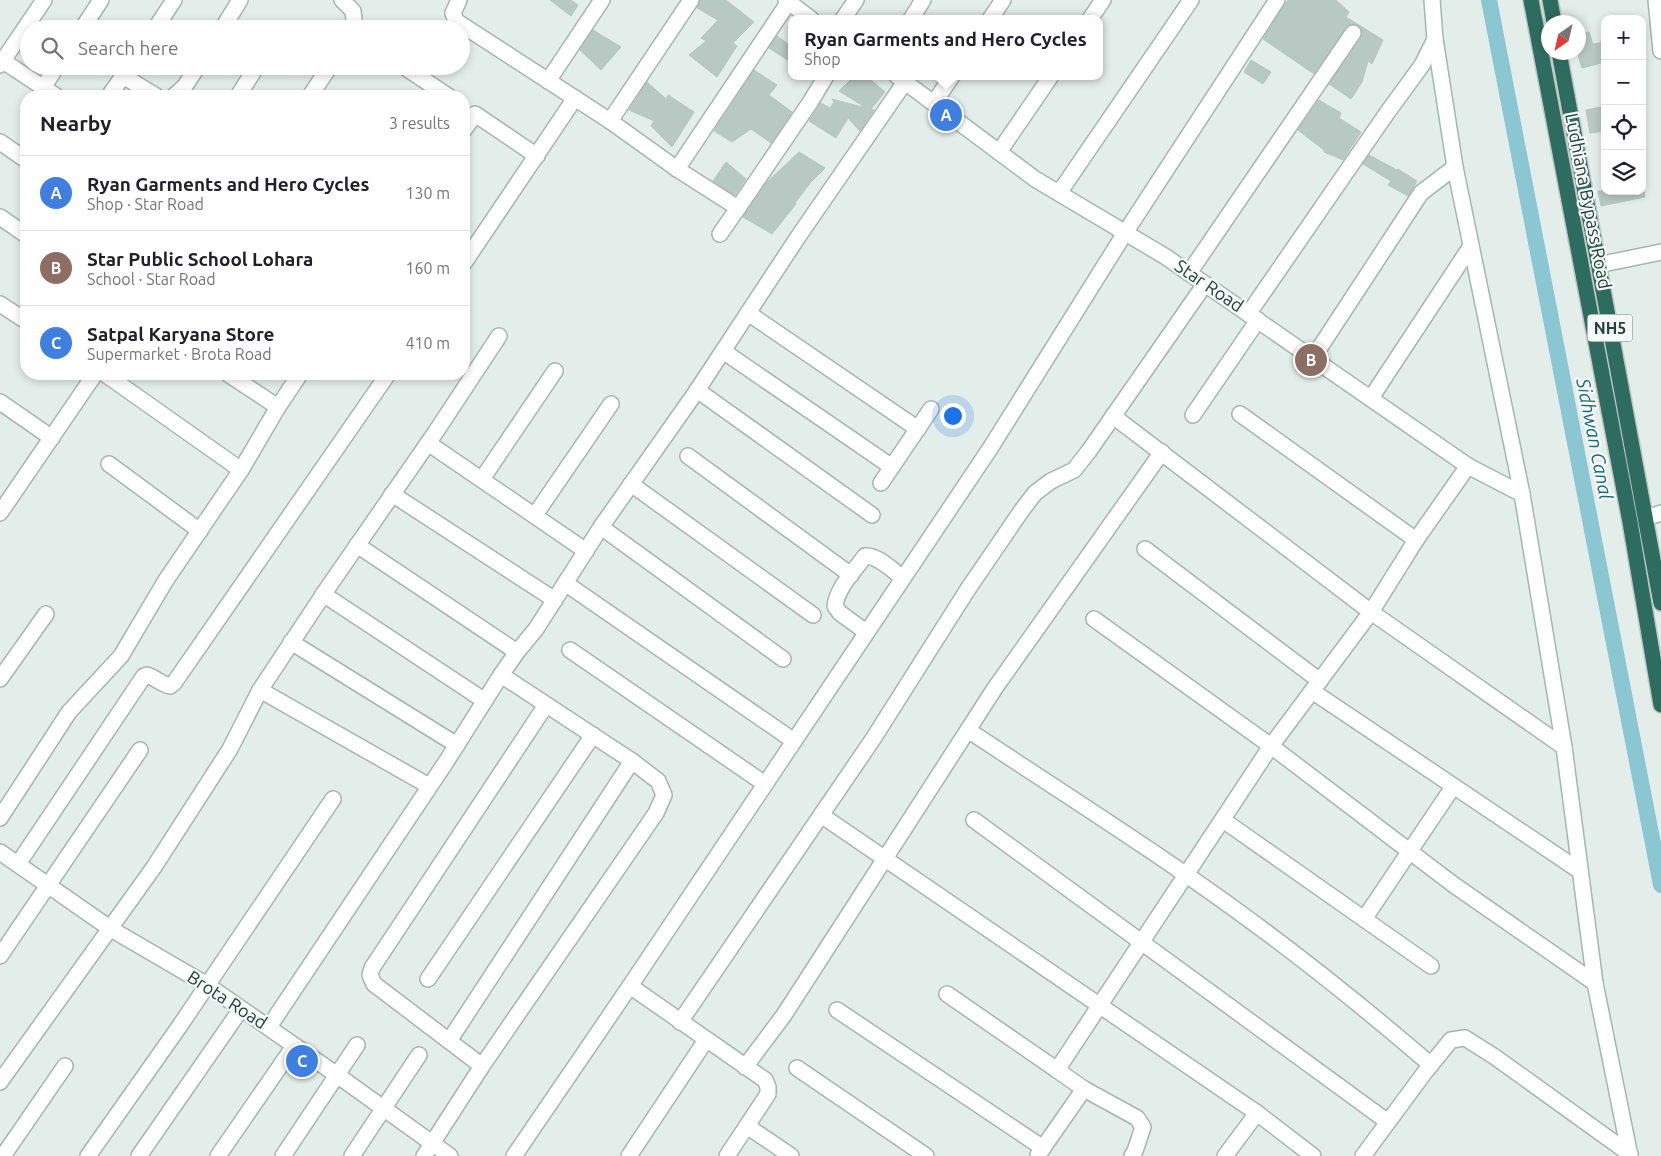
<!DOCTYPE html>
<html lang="en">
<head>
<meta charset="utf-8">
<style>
	:root { --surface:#fff; --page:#f6f6f6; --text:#202124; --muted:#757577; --line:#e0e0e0; --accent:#db2777 }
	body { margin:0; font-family:Ubuntu,sans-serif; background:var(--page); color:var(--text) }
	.controls { position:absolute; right:15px; top:15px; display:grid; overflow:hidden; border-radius:10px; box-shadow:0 2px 8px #0003 }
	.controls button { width:45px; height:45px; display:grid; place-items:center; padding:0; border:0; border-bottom:1px solid var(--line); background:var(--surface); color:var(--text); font:25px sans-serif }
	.compass { position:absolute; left:1541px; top:15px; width:45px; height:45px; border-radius:50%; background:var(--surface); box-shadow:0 2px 8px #0003; rotate:214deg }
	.you { position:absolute; left:952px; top:415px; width:18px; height:18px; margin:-12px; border:4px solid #fff; border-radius:50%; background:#1a73e8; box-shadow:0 0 0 8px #1a73e833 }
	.badge { display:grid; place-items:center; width:32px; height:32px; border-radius:50%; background:var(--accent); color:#fff; font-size:16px; font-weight:700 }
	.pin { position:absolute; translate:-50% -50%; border:2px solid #fff; box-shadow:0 1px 5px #0006 }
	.popup { position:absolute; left:788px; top:15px; width:315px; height:65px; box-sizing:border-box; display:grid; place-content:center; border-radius:10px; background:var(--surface); filter:drop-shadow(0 1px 4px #0005); font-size:16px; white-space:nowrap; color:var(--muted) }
	.popup b { font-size:19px; color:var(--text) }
	.popup::after { content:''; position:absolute; left:50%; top:100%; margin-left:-10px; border:10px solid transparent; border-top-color:var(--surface) }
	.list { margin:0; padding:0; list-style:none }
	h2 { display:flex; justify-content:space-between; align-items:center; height:65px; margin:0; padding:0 20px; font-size:21px }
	h2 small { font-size:16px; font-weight:400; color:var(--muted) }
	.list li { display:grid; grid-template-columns:32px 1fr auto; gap:15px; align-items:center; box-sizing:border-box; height:75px; padding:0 20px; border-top:1px solid var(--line) }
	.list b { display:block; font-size:19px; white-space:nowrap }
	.list p { margin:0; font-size:16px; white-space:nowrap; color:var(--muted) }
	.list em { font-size:16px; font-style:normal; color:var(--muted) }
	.icon { flex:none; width:28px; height:28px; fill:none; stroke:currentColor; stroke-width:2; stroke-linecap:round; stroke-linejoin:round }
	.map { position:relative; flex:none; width:1661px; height:1156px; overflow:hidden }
	.search { position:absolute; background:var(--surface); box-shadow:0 2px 8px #0003; left:20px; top:20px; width:450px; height:55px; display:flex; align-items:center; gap:12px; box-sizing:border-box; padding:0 18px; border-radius:28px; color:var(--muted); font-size:19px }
	.panel { position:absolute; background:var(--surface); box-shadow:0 2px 8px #0003; left:20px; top:90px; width:450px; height:290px; border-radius:20px }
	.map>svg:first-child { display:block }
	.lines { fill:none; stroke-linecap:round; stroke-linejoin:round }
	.canal { stroke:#8bc6d3; stroke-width:16 }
	.building { fill:#b8c8c2; stroke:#b5c7c0 }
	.street-casing { stroke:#a5b5b0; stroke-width:18 }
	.secondary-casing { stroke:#a1b9b1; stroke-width:18 }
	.highway-casing { stroke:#c1c9c7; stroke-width:18 }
	.street { stroke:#fff; stroke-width:15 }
	.secondary { stroke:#fff; stroke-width:15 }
	.highway { stroke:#2e6c60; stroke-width:15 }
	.labels { text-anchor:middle; stroke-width:4.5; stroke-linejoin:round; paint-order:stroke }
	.shield { fill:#f4f9f7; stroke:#617771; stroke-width:1 }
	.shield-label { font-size:16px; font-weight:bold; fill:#223f38 }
	.street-label { font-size:18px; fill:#223f38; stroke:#f4f9f7 }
	.water-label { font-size:19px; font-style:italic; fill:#1b6a7c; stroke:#f4f9f7 }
</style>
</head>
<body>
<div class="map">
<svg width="1661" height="1156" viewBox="0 0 1661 1156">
	<rect width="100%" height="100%" fill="#e3ede9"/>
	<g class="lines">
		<path class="canal" d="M 1489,0 L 1661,885"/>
	</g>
	<g class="building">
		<path d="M 550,0 L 571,0 L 578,5 L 571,16 Z"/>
		<path d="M 700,0 L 726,0 L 754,22 L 733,43 L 737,46 L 717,77 L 689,55 L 706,41 L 701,38 L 718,20 L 697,8 Z"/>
		<path d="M 1288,0 L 1336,0 L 1349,12 L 1346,17 L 1383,40 L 1372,64 L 1368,61 L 1362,82 L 1351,99 L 1329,84 L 1361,38 L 1362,33 L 1361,29 L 1353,24 L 1346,27 L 1314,74 L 1263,39 Z"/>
		<path d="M 593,30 L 621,47 L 601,70 L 580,50 Z"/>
		<path d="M 1589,32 L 1593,44 L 1605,42 L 1605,62 L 1582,68 L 1578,55 L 1578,34 Z"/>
		<path d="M 777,36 L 792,47 L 792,63 L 769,48 Z"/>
		<path d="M 1251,60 L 1271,72 L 1263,84 L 1244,72 Z"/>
		<path d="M 754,70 L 777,85 L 769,95 L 792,112 L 771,143 L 751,129 L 732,142 L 714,131 Z"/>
		<path d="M 854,76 L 866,76 L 885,92 L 871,109 L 874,110 L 860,131 L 848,118 L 836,138 L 809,121 L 821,103 L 830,108 L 834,102 L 832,99 L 866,108 L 839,91 Z"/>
		<path d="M 647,82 L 666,99 L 668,95 L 694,112 L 672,147 L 651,126 L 654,121 L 629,110 Z"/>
		<path d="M 1319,100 L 1341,113 L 1339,118 L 1361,132 L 1343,160 L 1324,152 L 1324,150 L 1298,130 Z"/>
		<path d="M 1605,106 L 1605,131 L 1590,133 L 1586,110 Z"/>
		<path d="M 799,152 L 825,168 L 811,182 L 795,203 L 796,204 L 772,234 L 743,217 L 766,183 Z"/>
		<path d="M 1369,155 L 1397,170 L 1398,169 L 1417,181 L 1408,196 L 1388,185 L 1391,181 L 1363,164 Z"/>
		<path d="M 726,162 L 746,179 L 735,195 L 713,181 Z"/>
		<path d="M 1598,191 L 1644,191 L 1645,197 L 1601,206 Z"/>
	</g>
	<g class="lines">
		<defs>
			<g id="street">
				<path d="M 342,0 L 353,11 L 355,29"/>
				<path d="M 459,0 L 453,13 L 456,21 L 610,121 L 677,169 L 738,208 L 811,101 L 826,76"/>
				<path d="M 1656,0 L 1661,51"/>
				<path d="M 843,19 L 856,0"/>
				<path d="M 911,19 L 923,0"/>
				<path d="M 990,19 L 1003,0"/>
				<path d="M 1090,19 L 1103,0"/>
				<path d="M 82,29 L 101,0"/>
				<path d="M 155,29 L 174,0"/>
				<path d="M 222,29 L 240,0"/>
				<path d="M 3,61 L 56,96"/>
				<path d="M 0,65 L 44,0"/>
				<path d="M 403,66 L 448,96"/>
				<path d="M 123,76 L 156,96"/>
				<path d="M 548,81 L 602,0"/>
				<path d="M 43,88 L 57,66"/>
				<path d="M 109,96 L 130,66"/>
				<path d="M 174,96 L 185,86 L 198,66"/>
				<path d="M 238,96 L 257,66"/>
				<path d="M 310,96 L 330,66"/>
				<path d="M 934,103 L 952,76"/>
				<path d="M 610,121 L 691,0"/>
				<path d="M 464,130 L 475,114 L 537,156"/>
				<path d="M 0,142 L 26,160"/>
				<path d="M 999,152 L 1051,76"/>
				<path d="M 677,169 L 790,0"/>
				<path d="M 1059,193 L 1191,0"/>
				<path d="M 0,217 L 26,235"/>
				<path d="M 720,234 L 738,208"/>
				<path d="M 464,263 L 575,98"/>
				<path d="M 1598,265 L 1661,252"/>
				<path d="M 1189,273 L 1353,33"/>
				<path d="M 0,304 L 26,321"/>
				<path d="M 748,313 L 918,429"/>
				<path d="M 1249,313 L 1387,113 L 1422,65 L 1435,39"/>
				<path d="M 723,351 L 892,467"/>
				<path d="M 1313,358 L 1421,193 L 1455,167"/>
				<path d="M 105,374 L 241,470"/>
				<path d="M 228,374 L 278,407"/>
				<path d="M 697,390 L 872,515"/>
				<path d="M 1371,398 L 1471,246"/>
				<path d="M 0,402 L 52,438"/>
				<path d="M 1240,414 L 1416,540"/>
				<path d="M 1193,415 L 1258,320"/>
				<path d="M 1113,416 L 1371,612 L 1564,747"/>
				<path d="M 428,443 L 586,551"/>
				<path d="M 688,456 L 851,575"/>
				<path d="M 109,464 L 200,531"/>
				<path d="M 482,479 L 555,371"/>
				<path d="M 881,483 L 931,409"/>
				<path d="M 631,484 L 813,615"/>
				<path d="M 392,494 L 555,600"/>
				<path d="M 0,513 L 95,374"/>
				<path d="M 535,515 L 611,404"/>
				<path d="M 1646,518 L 1661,513"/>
				<path d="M 601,527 L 783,659"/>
				<path d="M 357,545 L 517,652"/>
				<path d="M 1145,549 L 1320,681"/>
				<path d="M 565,583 L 794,741"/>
				<path d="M 323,594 L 485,701"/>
				<path d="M 1094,619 L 1271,746 L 1371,612 L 1416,540 L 1468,466"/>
				<path d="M 866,632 L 840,613 L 835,606 C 837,588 854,571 865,556 C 878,555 893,571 903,578"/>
				<path d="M 291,642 L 457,745"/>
				<path d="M 570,650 L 765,784"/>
				<path d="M 0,679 L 46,614"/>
				<path d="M 260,690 L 429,786"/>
				<path d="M 1312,691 L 1580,871"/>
				<path d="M 968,730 C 1040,778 1114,825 1185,874 C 1271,933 1352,997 1431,1065"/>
				<path d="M 821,815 L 1257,1113 L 1313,1156"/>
				<path d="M 0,818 L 69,712 L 121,656 L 166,580 L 241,470 L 278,407 L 300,374"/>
				<path d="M 974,820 L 1388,1122"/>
				<path d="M 1223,820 L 1431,966"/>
				<path d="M 0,852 L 111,929 L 207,985 L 337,1075 L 450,1156"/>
				<path d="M 18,864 L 144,676 L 147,675 C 156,678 161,684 170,686 L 174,683 L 388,374"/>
				<path d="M 1364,919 L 1453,787"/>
				<path d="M 0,956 L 140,750"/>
				<path d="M 428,979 L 593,735"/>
				<path d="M 630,986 L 765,1080 L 768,1087 L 768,1094 L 727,1156"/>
				<path d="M 947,994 L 1057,1070"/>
				<path d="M 837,1010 L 1043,1148"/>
				<path d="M 680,1022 L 873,739 L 968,589 L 1022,510 L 1035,493 L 1051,481 L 1074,470 L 1089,451 L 1205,284"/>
				<path d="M 269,1027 L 446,762 L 501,675 L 517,652 L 536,629 L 601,527 L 696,392 L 798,237 L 905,82"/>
				<path d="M 449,1041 L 632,761"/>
				<path d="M 482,1066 L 374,984 L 370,975 L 372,968 L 546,705"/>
				<path d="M 745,1067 L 784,1015 L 995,688 L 1162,452"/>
				<path d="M 797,1068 L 926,1156"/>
				<path d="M 0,1082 L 154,867 L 230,749 L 260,690 L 329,586 L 435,433 L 499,336"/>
				<path d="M 1084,1089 L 1057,1070 L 1271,746 L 1454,885 L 1595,983"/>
				<path d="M 747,1126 L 791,1156"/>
				<path d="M 1038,1155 L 1084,1089 L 1137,1118 L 1143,1127 L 1135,1151 L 1132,1156"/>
				<path d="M 3,1156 L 65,1066"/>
				<path d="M 88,1156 L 179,1027 L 333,799"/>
				<path d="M 139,1156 L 241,1009"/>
				<path d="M 218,1156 L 294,1046"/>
				<path d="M 283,1156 L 357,1045"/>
				<path d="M 352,1156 L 419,1055"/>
				<path d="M 424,1156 L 482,1066 L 656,813 L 664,795 L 658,781 L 632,761 L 501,675"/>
				<path d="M 514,1156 L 630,986 L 991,447 L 1125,233 L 1277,0"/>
				<path d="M 629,1156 L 706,1040"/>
				<path d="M 1225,1156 L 1257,1113"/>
				<path d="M 1363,1156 L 1425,1072 L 1451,1040 L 1465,1038 L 1495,1057 L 1630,1154"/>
			</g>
			<g id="secondary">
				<path d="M 786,0 L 811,19"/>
				<path d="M 1432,0 L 1435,39 L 1455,167 L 1522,494 L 1564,747 L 1595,983 L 1630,1156"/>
				<path d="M 897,76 L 1035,179 L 1166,257 L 1468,466 L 1522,494"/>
			</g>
			<g id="highway">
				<path d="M 1531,0 L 1630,522 L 1661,705"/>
				<path d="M 1550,0 L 1554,22"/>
				<path d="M 1559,52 L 1661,603"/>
			</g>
		</defs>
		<use href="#street" class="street-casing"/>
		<use href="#secondary" class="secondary-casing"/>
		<use href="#highway" class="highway-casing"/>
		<use href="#street" class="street"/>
		<use href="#secondary" class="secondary"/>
		<use href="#highway" class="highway"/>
	</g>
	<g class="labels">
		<rect class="shield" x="1587.5" y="314.5" width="45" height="27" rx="4"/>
		<g class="shield-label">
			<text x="1610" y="334">NH5</text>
		</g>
		<g class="street-label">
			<text transform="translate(1588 201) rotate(79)" y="6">Ludhiana Bypass Road</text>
			<text transform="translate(1209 286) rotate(34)" y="6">Star Road</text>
			<text transform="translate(227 1000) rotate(33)" y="6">Brota Road</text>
		</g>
		<g class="water-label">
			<text transform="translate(1595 439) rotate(79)" y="7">Sidhwan Canal</text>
		</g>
	</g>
</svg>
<div class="controls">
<button>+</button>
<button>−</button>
<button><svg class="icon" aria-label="locate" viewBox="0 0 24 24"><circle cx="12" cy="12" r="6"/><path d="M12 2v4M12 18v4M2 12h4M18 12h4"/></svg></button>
<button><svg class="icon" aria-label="layers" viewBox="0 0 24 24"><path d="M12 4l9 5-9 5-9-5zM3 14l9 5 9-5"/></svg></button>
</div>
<svg class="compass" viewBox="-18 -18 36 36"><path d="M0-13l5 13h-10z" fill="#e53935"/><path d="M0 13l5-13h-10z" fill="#757577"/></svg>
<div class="you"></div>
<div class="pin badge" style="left:946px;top:115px;background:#3f7fe0">A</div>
<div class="popup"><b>Ryan Garments and Hero Cycles</b>Shop</div>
<div class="pin badge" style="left:1311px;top:360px;background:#8d6e63">B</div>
<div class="pin badge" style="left:302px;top:1061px;background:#3f7fe0">C</div>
<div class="search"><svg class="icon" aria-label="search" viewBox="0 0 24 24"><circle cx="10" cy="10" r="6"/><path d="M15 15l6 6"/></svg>Search here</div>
<section class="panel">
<h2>Nearby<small>3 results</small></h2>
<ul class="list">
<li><span class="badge" style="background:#3f7fe0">A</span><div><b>Ryan Garments and Hero Cycles</b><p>Shop · Star Road</p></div><em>130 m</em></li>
<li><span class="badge" style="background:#8d6e63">B</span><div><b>Star Public School Lohara</b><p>School · Star Road</p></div><em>160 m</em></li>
<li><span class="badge" style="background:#3f7fe0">C</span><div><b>Satpal Karyana Store</b><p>Supermarket · Brota Road</p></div><em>410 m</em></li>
</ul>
</section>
</div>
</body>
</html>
